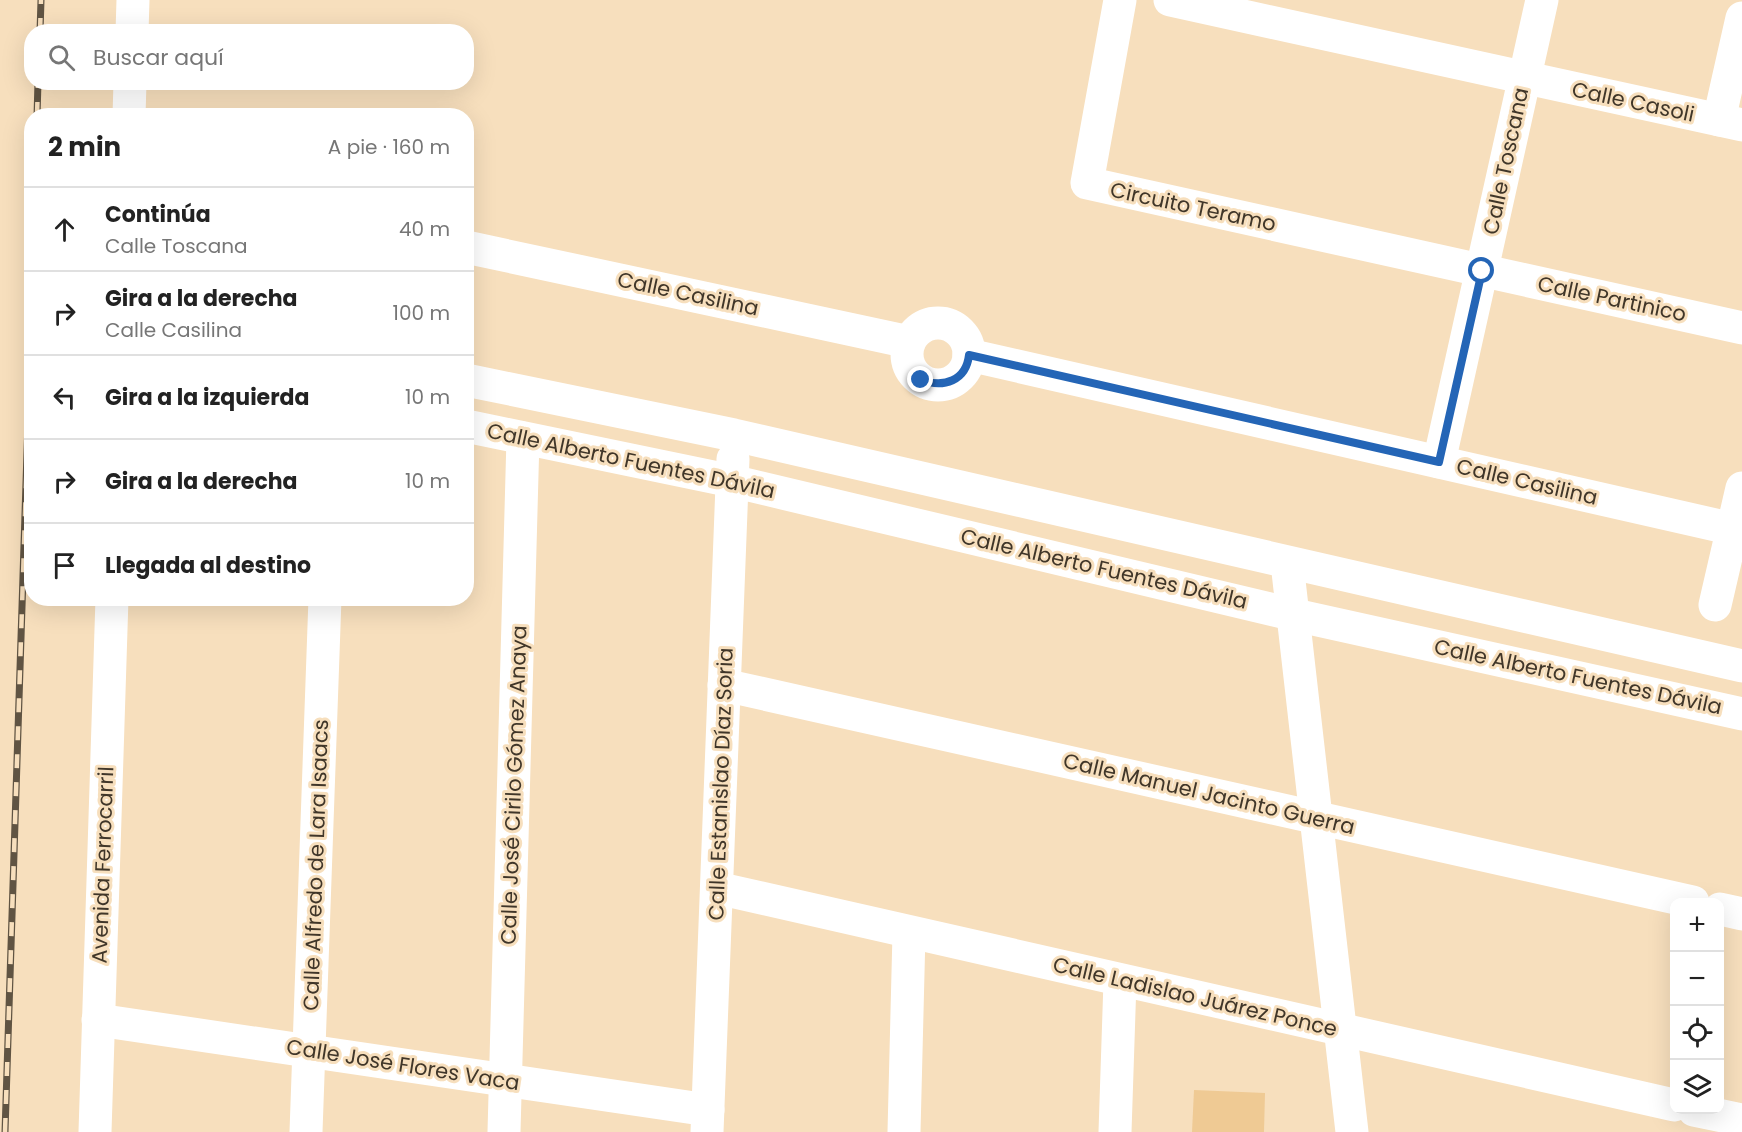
<!DOCTYPE html>
<html lang="es">
<head>
<meta charset="utf-8">
<style>
	:root { --surface:#fff; --page:#f2f2f2; --text:#222; --muted:#767676; --line:#e0e0e0 }
	body { margin:0; font-family:Poppins,sans-serif; background:var(--page); color:var(--text) }
	.controls { position:absolute; right:18px; bottom:18px; display:grid; overflow:hidden; border-radius:12px; box-shadow:0 6px 24px #0002 }
	.controls button { width:54px; height:54px; display:grid; place-items:center; padding:0; border:0; border-bottom:2px solid var(--line); background:var(--surface); color:var(--text); font:30px sans-serif }
	.stop { position:absolute; width:18px; height:18px; margin:-14px; border:4px solid #2465b6; border-radius:50%; background:#fff }
	.stop.end { background:#2465b6; border-color:#fff; box-shadow:0 2px 6px #0008 }
	.list { margin:0; padding:0; list-style:none }
	h2 { display:flex; justify-content:space-between; align-items:center; height:78px; margin:0; padding:0 24px; font-size:26px }
	h2 small { font-size:20px; font-weight:400; color:var(--muted) }
	.list li { display:grid; grid-template-columns:39px 1fr auto; gap:18px; align-items:center; box-sizing:border-box; height:84px; padding:0 24px; border-top:2px solid var(--line) }
	.list b { display:block; font-size:22px; white-space:nowrap }
	.list p { margin:0; font-size:20px; white-space:nowrap; color:var(--muted) }
	.list em { font-size:20px; font-style:normal; color:var(--muted) }
	.icon { flex:none; width:33px; height:33px; fill:none; stroke:currentColor; stroke-width:2; stroke-linecap:round; stroke-linejoin:round }
	.map { position:relative; flex:none; width:1742px; height:1132px; overflow:hidden }
	.search { position:absolute; background:var(--surface); box-shadow:0 6px 24px #0002; left:24px; top:24px; width:450px; height:66px; display:flex; align-items:center; gap:15px; box-sizing:border-box; padding:0 21px; border-radius:24px; color:var(--muted); font-size:22px }
	.panel { position:absolute; background:var(--surface); box-shadow:0 6px 24px #0002; left:24px; top:108px; width:450px; height:498px; border-radius:24px }
	.map>svg:first-child { display:block }
	.green { fill:#efca94 }
	.lines { fill:none; stroke-linecap:round; stroke-linejoin:round }
	.minor { stroke:#fff; stroke-width:33 }
	.rail-casing { stroke:#605443; stroke-width:7 }
	.rail { stroke:#f7dfbd; stroke-width:4.5; stroke-dasharray:14; stroke-linecap:butt }
	.route { stroke:#2465b6; stroke-width:8 }
	.labels { text-anchor:middle; stroke-width:6; stroke-linejoin:round; paint-order:stroke }
	.street-label { font-size:21px; fill:#403629; stroke:#f7dfbd }
</style>
</head>
<body>
<div class="map">
<svg width="1742" height="1132" viewBox="0 0 1742 1132">
	<rect width="100%" height="100%" fill="#f7dfbd"/>
	<path class="green" d="M 1194,1090 L 1265,1093 L 1264,1132 L 1192,1132 Z"/>
	<g class="lines">
		<g class="minor">
			<path d="M 1120,0 L 1087,183 L 1742,328"/>
			<path d="M 1170,0 L 1742,125"/>
			<path d="M 132,32 L 133,0"/>
			<path d="M 129,116 L 130,82"/>
			<path d="M 1719,120 L 1742,18"/>
			<path d="M 466,247 L 909,342"/>
			<circle cx="938" cy="354" r="31"/>
			<path d="M 969,355 L 1733,529"/>
			<path d="M 466,380 L 734,435 L 1742,666"/>
			<path d="M 466,426 L 732,481 L 1295,615 L 1742,714"/>
			<path d="M 1439,462 L 1542,0"/>
			<path d="M 1287,563 L 1352,1132"/>
			<path d="M 1715,605 L 1742,488"/>
			<path d="M 724,685 L 1693,902"/>
			<path d="M 717,888 L 1674,1105"/>
			<path d="M 1720,909 L 1742,914"/>
			<path d="M 98,1020 L 708,1110"/>
			<path d="M 1694,1110 L 1742,1120"/>
			<path d="M 95,1132 L 112,598"/>
			<path d="M 306,1132 L 325,598"/>
			<path d="M 504,1132 L 523,438"/>
			<path d="M 707,1132 L 733,459"/>
			<path d="M 904,1132 L 909,933"/>
			<path d="M 1115,1132 L 1120,981"/>
		</g>
		<defs>
			<g id="rail">
				<path d="M 40,32 L 41,0"/>
				<path d="M 37,116 L 38,82"/>
				<path d="M 5,1132 L 32,298"/>
			</g>
		</defs>
		<use href="#rail" class="rail-casing"/>
		<use href="#rail" class="rail"/>
	</g>
	<g class="lines">
		<path class="route" d="M 921,380 C 944,388 966,381 969,355 L 1439,462 L 1482,271"/>
	</g>
	<g class="labels">
		<g class="street-label">
			<text transform="translate(1633 102) rotate(12)" y="7">Calle Casoli</text>
			<text transform="translate(1506 161) rotate(-78)" y="7">Calle Toscana</text>
			<text transform="translate(1193 207) rotate(12)" y="7">Circuito Teramo</text>
			<text transform="translate(688 294) rotate(12)" y="7">Calle Casilina</text>
			<text transform="translate(1612 299) rotate(12)" y="7">Calle Partinico</text>
			<text transform="translate(631 461) rotate(12)" y="7">Calle Alberto Fuentes Dávila</text>
			<text transform="translate(1527 482) rotate(13)" y="7">Calle Casilina</text>
			<text transform="translate(1104 569) rotate(13)" y="7">Calle Alberto Fuentes Dávila</text>
			<text transform="translate(1578 677) rotate(12)" y="7">Calle Alberto Fuentes Dávila</text>
			<text transform="translate(721 784) rotate(-88)" y="7">Calle Estanislao Díaz Soria</text>
			<text transform="translate(514 785) rotate(-88)" y="7">Calle José Cirilo Gómez Anaya</text>
			<text transform="translate(1209 794) rotate(13)" y="7">Calle Manuel Jacinto Guerra</text>
			<text transform="translate(103 865) rotate(-88)" y="7">Avenida Ferrocarril</text>
			<text transform="translate(316 865) rotate(-88)" y="7">Calle Alfredo de Lara Isaacs</text>
			<text transform="translate(1195 997) rotate(13)" y="7">Calle Ladislao Juárez Ponce</text>
			<text transform="translate(403 1065) rotate(9)" y="7">Calle José Flores Vaca</text>
		</g>
	</g>
</svg>
<div class="controls">
<button>+</button>
<button>−</button>
<button><svg class="icon" aria-label="locate" viewBox="0 0 24 24"><circle cx="12" cy="12" r="6"/><path d="M12 2v4M12 18v4M2 12h4M18 12h4"/></svg></button>
<button><svg class="icon" aria-label="layers" viewBox="0 0 24 24"><path d="M12 4l9 5-9 5-9-5zM3 14l9 5 9-5"/></svg></button>
</div>
<div class="stop" style="left:1482px;top:271px"></div>
<div class="stop end" style="left:921px;top:380px"></div>
<div class="search"><svg class="icon" aria-label="search" viewBox="0 0 24 24"><circle cx="10" cy="10" r="6"/><path d="M15 15l6 6"/></svg>Buscar aquí</div>
<section class="panel">
<h2>2 min<small>A pie · 160 m</small></h2>
<ul class="list">
<li><svg class="icon" aria-label="ahead" viewBox="0 0 24 24"><path d="M12 20V5M6 11l6-6 6 6"/></svg><div><b>Continúa</b><p>Calle Toscana</p></div><em>40 m</em></li>
<li><svg class="icon" aria-label="right" viewBox="0 0 24 24"><path d="M7 20v-9h11M14 6l5 5-5 5"/></svg><div><b>Gira a la derecha</b><p>Calle Casilina</p></div><em>100 m</em></li>
<li><svg class="icon" aria-label="left" viewBox="0 0 24 24"><path d="M17 20v-9H6M10 6l-5 5 5 5"/></svg><div><b>Gira a la izquierda</b></div><em>10 m</em></li>
<li><svg class="icon" aria-label="right" viewBox="0 0 24 24"><path d="M7 20v-9h11M14 6l5 5-5 5"/></svg><div><b>Gira a la derecha</b></div><em>10 m</em></li>
<li><svg class="icon" aria-label="arrive" viewBox="0 0 24 24"><path d="M6 21V4h12l-3 4 3 4H6"/></svg><div><b>Llegada al destino</b></div></li>
</ul>
</section>
</div>
</body>
</html>
